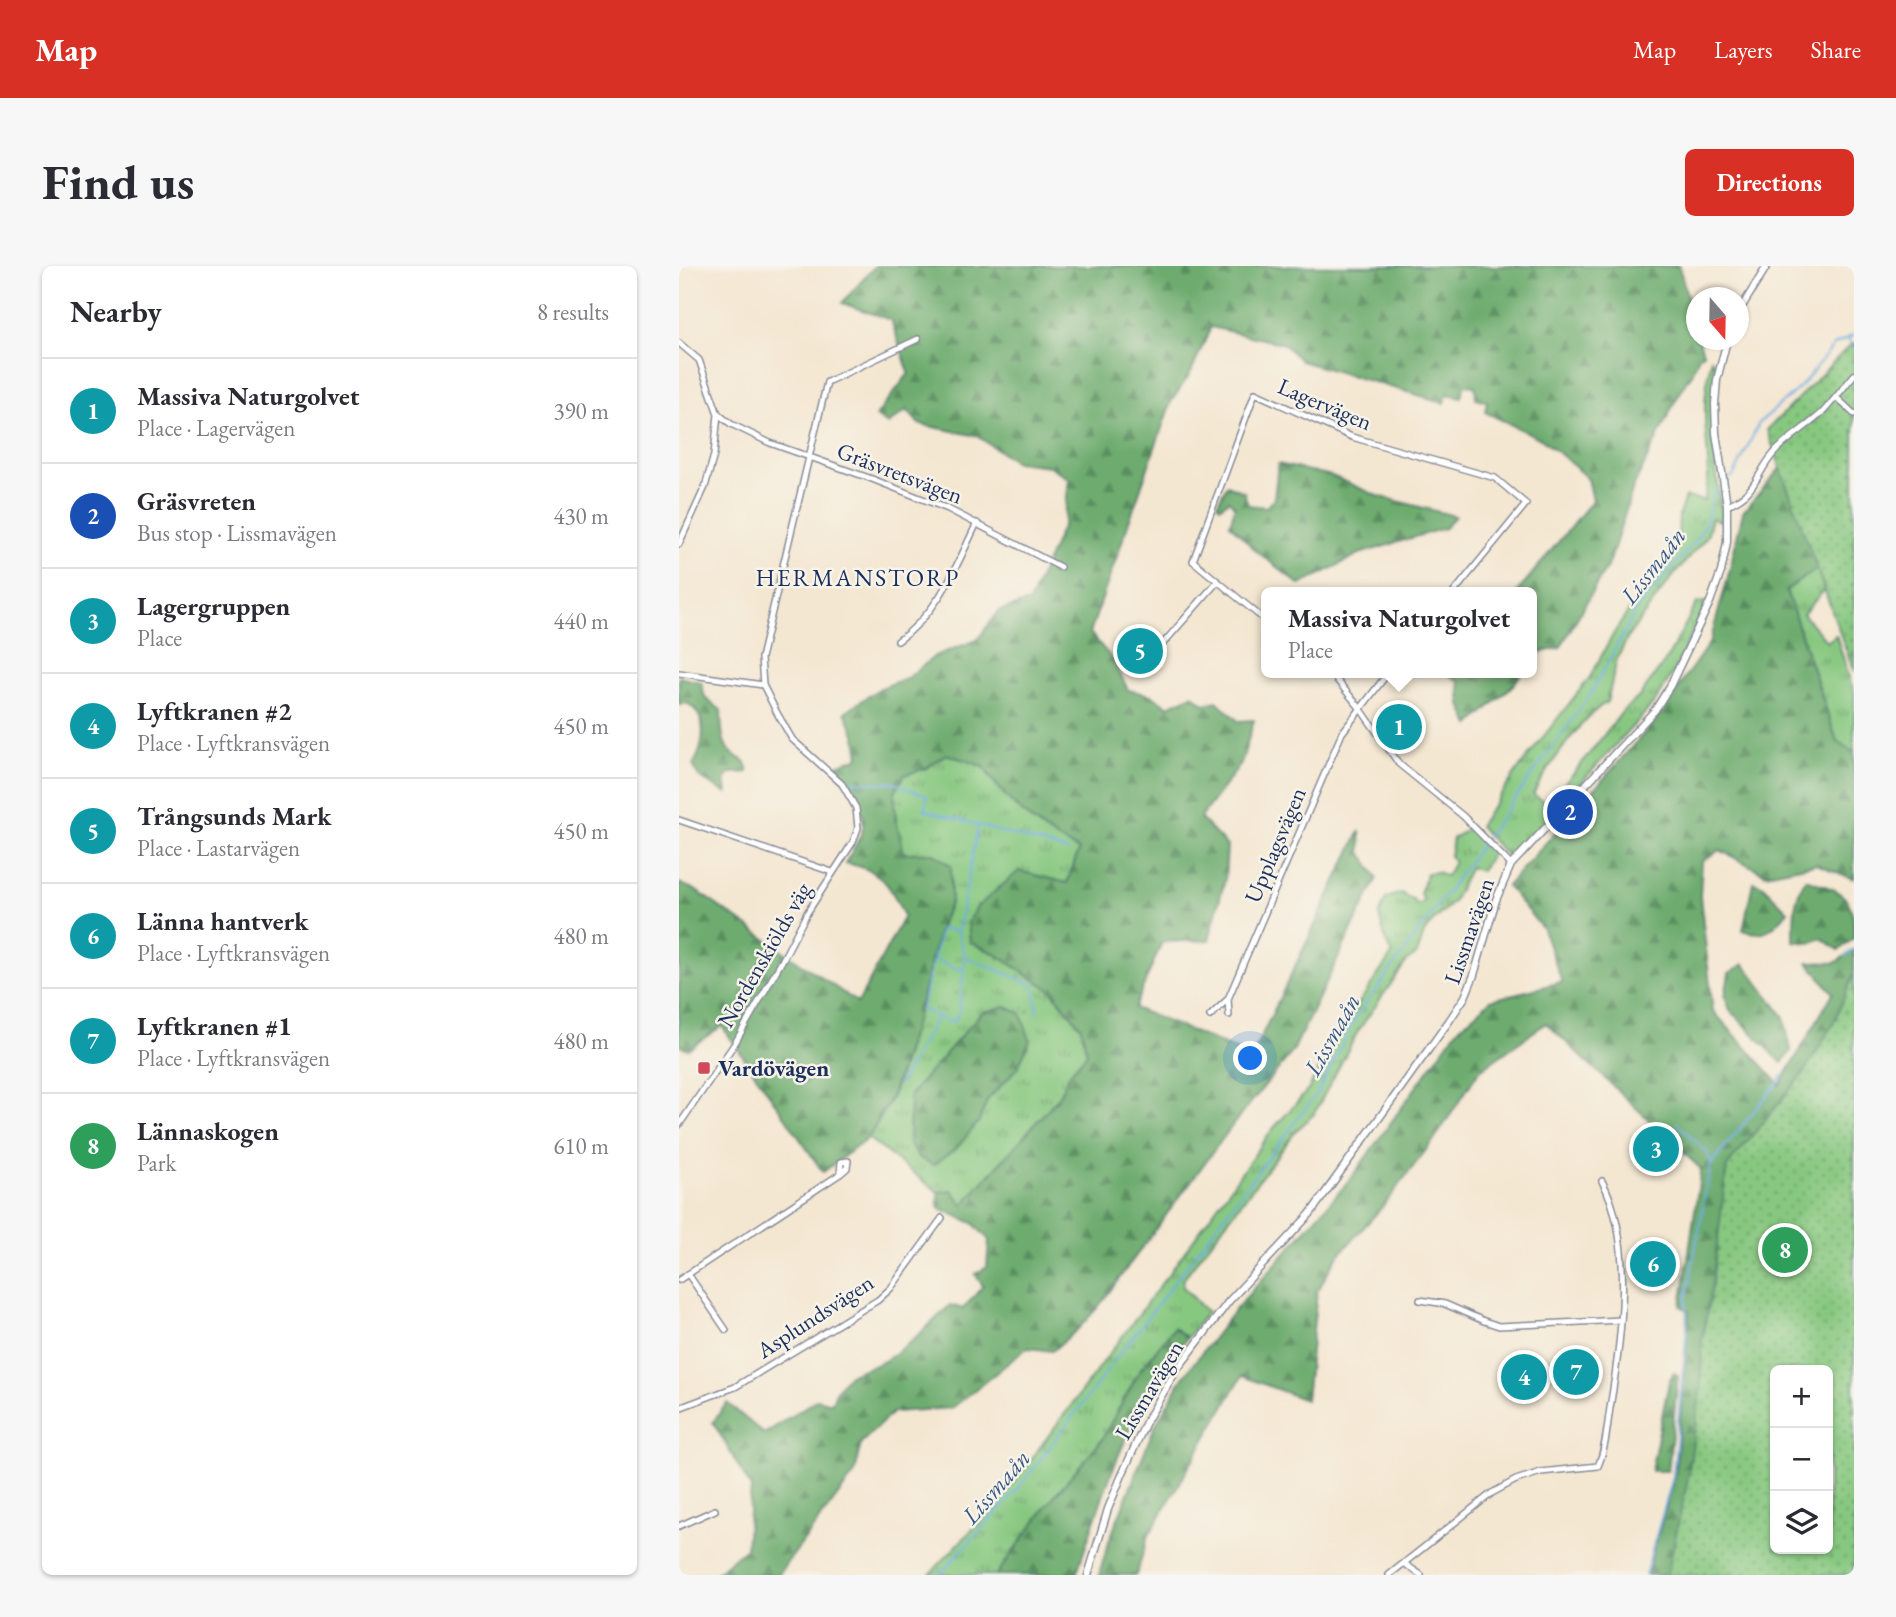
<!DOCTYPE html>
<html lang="en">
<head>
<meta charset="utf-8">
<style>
	:root { --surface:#fff; --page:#f7f7f7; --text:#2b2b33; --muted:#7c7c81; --line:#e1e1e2; --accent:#d93025 }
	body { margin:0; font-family:"EB Garamond",serif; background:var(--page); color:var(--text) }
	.controls { position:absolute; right:21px; bottom:21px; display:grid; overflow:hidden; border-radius:10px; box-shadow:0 2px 5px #0004 }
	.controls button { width:63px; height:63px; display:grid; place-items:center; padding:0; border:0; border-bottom:2px solid var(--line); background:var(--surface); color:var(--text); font:35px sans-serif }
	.compass { position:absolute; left:1007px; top:21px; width:63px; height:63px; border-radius:50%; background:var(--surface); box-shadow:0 2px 5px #0004; rotate:160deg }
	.you { position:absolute; left:572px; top:793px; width:24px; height:24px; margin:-18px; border:5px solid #fff; border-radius:50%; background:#1a73e8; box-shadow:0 0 0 10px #1a73e833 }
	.badge { display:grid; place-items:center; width:46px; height:46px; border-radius:50%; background:var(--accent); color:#fff; font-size:23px; font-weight:700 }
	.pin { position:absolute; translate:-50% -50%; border:4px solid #fff; box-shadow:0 2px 7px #0006 }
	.popup { position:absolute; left:582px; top:321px; width:276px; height:91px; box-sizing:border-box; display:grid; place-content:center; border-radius:10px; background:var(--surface); filter:drop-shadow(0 2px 5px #0005); font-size:23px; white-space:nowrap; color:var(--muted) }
	.popup b { font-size:26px; color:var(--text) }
	.popup::after { content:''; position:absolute; left:50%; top:100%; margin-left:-14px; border:14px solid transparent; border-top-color:var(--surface) }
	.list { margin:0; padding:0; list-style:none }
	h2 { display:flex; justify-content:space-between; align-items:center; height:91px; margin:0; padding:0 28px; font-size:30px }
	h2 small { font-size:23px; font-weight:400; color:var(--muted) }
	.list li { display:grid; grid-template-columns:46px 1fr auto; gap:21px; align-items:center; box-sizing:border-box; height:105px; padding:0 28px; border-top:2px solid var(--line) }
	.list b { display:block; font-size:26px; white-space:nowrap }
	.list p { margin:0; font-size:23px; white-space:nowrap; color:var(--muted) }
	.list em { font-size:23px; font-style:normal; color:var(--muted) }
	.icon { flex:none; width:38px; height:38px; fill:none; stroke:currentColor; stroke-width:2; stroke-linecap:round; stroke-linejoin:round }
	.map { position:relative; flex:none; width:1175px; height:1309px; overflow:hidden; border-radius:10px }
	header { display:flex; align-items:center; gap:42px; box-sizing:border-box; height:98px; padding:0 35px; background:var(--accent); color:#fff }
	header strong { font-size:33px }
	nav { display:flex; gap:38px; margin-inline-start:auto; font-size:24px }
	.intro { display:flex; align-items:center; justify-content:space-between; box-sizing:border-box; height:168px; padding:0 42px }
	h1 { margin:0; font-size:49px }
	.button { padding:18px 32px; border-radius:10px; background:var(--accent); color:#fff; font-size:24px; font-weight:700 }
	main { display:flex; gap:42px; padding:0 42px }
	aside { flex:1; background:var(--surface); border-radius:10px; box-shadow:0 2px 5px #0004 }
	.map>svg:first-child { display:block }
	.grass { fill:url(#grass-tufts); stroke:#517c6f; stroke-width:2 }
	.forest { fill:url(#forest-firs); stroke:#446e66; stroke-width:2; fill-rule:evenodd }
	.park { fill:url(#park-dots); stroke:#517c6f; stroke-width:2; fill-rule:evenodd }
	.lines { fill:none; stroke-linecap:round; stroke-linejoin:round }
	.stream { stroke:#72ade2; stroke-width:2 }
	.minor-casing { stroke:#888b98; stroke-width:8 }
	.tertiary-casing { stroke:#888b98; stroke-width:9 }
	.minor { stroke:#fff; stroke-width:5 }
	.tertiary { stroke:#fff; stroke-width:6 }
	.poi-dot { fill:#d1495b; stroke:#f7f3e8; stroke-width:2.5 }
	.labels { text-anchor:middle; stroke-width:5; stroke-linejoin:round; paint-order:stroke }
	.street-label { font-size:23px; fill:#1b2f5e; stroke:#f7f3e8 }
	.poi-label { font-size:23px; font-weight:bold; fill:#1b2f5e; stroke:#f7f3e8; text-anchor:start }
	.water-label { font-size:24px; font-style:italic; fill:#355586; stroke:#f7f3e8 }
	.neighbourhood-label { font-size:24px; letter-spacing:2px; fill:#1b2f5e; stroke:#f7f3e8 }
</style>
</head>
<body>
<header>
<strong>Map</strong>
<nav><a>Map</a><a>Layers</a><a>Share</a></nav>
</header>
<div class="intro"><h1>Find us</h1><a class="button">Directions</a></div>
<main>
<aside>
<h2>Nearby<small>8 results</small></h2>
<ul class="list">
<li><span class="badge" style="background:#0f9aa8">1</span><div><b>Massiva Naturgolvet</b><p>Place · Lagervägen</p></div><em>390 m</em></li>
<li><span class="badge" style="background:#1a4fb4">2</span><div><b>Gräsvreten</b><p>Bus stop · Lissmavägen</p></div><em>430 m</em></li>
<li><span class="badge" style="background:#0f9aa8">3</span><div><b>Lagergruppen</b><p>Place</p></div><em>440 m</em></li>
<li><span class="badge" style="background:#0f9aa8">4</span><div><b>Lyftkranen #2</b><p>Place · Lyftkransvägen</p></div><em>450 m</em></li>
<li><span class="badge" style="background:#0f9aa8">5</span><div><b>Trångsunds Mark</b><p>Place · Lastarvägen</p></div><em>450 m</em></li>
<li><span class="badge" style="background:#0f9aa8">6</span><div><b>Länna hantverk</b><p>Place · Lyftkransvägen</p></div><em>480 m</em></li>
<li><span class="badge" style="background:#0f9aa8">7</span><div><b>Lyftkranen #1</b><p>Place · Lyftkransvägen</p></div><em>480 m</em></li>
<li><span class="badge" style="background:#2e9e5b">8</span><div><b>Lännaskogen</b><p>Park</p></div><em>610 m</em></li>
</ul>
</aside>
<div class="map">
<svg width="1175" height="1309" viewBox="0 0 1175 1309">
	<defs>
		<pattern id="grass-tufts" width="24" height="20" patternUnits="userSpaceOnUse" patternTransform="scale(1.75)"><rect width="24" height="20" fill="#87c880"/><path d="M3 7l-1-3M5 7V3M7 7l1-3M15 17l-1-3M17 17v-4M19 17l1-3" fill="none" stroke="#6ea36c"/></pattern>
		<pattern id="forest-firs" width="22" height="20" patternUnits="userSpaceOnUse" patternTransform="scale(1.75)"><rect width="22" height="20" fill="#6dac6e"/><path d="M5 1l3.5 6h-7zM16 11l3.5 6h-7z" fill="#598c5e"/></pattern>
		<pattern id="park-dots" width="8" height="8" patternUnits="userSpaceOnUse" patternTransform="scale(1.75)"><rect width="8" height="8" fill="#87c880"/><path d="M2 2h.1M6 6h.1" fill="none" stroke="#6ea36c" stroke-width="1.8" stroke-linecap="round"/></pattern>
	</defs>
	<rect width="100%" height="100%" fill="#f7f3e8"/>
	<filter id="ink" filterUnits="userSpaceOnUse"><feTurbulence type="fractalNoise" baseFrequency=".0143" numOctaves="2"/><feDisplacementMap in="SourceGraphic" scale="14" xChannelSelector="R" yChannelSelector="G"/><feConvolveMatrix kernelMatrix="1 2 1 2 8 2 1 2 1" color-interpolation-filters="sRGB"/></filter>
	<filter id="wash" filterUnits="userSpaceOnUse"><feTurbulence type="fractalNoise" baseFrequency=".00686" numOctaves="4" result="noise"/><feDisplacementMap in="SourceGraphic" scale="28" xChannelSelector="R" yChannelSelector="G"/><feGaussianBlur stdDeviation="1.57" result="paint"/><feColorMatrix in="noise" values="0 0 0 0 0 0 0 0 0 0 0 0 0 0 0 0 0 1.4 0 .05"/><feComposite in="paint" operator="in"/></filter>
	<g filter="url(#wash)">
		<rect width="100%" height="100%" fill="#f4e7d2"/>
		<g class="grass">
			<path d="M 1032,93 L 1036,98 L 1033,146 L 1034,181 L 1044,256 L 1033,252 L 1028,270 L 990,315 L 950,369 L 938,393 L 928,436 C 904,449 867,504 854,528 L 867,537 L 895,507 L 944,445 L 961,430 L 989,391 L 1018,337 L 1028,336 L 996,403 L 976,436 L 838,587 L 832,590 L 827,589 L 800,560 L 843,498 L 911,411 L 935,367 L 962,326 L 995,284 L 999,276 L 1000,249 L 1006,231 L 1025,234 C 1034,208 1025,170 1026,142 C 1026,125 1029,109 1032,93 Z"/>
			<path d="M 1148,296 L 1149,320 L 1124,348 L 1148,376 L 1157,369 L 1175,427 L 1175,487 L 1158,475 L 1107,324 Z"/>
			<path d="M 267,488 L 304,500 C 328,538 359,564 400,584 L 388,617 L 291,676 L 315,687 L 372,724 L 402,761 L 408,788 L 391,807 L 379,832 L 284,939 L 273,924 L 259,926 L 189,872 C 198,857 209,841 215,825 C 238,763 245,695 272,635 L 254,587 L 225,587 L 217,554 L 215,528 L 225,509 L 247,502 Z"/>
			<path d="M 792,562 L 814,585 L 802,605 L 791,601 L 774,636 L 754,655 L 745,667 L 738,688 L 728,695 L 679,765 L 635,848 L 617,865 L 505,1012 L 504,1021 L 528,1046 L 508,1072 L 495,1062 L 461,1104 L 423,1174 L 376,1229 L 317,1309 L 250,1309 L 324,1231 L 491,1006 L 594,863 L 630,823 L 656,772 L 714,687 L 707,676 L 700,649 L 707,632 L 722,627 L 733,633 L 738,639 L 745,635 L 741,627 L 748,607 L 758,606 L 767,610 L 775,596 L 771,590 L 774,572 Z"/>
		</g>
		<g class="forest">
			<path d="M 196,0 L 1000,0 L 1017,62 L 1017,74 L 1020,74 L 1024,87 L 1020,90 L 1013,108 L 996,135 L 954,222 L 931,295 L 881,382 L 857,387 L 853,393 L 853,326 L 838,326 L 914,234 L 909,213 L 885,191 L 862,173 L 806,146 L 808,135 L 797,133 L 796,120 L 785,119 L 782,131 L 768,128 L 766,137 L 622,95 L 605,78 L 532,61 L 512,106 L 492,136 L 411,367 L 435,395 L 449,424 L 472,429 L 489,440 L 514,429 L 525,438 L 538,435 L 559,455 L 575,454 L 562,498 L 521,552 L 548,580 L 546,613 L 530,674 L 483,676 L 455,742 L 573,790 L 681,565 L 682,586 L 698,612 L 614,785 L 556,856 L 419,1041 L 399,1063 L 373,1085 L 348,1082 L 273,1142 L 214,1146 L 182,1177 L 176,1207 L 99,1309 L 35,1309 L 67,1282 L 72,1222 L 34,1156 L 48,1137 L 85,1168 L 138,1133 L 153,1137 C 166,1095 185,1111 213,1090 C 234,1075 253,1057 271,1039 L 284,1043 L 304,1020 L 296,1008 L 308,1001 L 310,974 L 294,957 L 260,942 L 259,926 L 273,924 L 284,939 L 379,832 L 391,807 L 408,788 L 402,761 L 372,724 L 315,687 L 291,676 L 289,657 L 298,641 L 340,605 L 388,617 L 400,584 C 359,564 328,538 304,500 L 267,488 L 247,502 L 225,509 L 215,528 L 217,554 L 225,587 L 254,587 L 272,600 L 272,635 L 261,661 L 239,747 L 214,827 L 189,872 L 144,906 L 43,760 L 9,783 L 0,779 L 0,617 L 16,624 L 179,737 L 225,650 C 210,618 204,604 166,597 C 172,587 182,573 184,561 C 186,538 169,517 155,500 L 180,491 L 177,470 L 166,446 L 200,423 L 230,411 L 256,390 L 298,374 L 320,345 L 350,336 L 385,257 L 390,213 L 371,200 L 337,196 L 298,170 L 240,158 L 228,144 L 209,158 L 197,150 L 230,107 L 212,54 L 163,37 Z"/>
			<path d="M 1110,192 L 1148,296 L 1107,324 L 1158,475 L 1175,487 L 1175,613 L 1137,598 L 1087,608 L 1041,584 L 1023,595 L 1021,630 L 1034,745 L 1101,819 L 1154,727 L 1129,696 L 1156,697 L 1175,684 L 1175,1309 L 967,1309 L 996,1211 L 1010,1045 L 1002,1040 L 1022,903 L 867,757 L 800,805 L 757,871 L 703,941 L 658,991 L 638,1025 L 627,1134 L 563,1110 L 469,1271 L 457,1309 L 420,1309 L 430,1275 L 475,1162 L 504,1111 L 556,1044 L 670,915 L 778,764 L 812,734 L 883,716 L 864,663 L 828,620 L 971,461 L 1031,376 L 1049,311 L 1064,246 ZM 1096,1104 L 1149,1104 L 1149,1283 L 1096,1283 Z"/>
			<path d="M 599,198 L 653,210 L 699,230 L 776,250 L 766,262 L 680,288 L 621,319 L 576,284 L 551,258 L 556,241 L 550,234 L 541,241 L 538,238 L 548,219 L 565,226 L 569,239 L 587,241 L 595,234 Z"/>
			<path d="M 772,407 L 843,407 L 834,419 L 791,459 L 782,439 L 780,415 L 770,409 Z"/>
			<path d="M 0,411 L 22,416 L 26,432 L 42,444 C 43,470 41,484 67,496 L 69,506 L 51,507 L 46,513 L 48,527 C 44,526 25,514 20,511 C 19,509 15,501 14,499 C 26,479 30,451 8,437 L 0,439 Z"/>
			<path d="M 1127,613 C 1165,627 1175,628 1175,672 L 1160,684 L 1142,672 L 1131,677 L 1115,675 C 1115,653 1114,632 1127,613 Z"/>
			<path d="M 1074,616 L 1083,619 L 1109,645 C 1095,662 1086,672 1064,664 Z"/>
			<path d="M 1065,698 L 1105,751 L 1112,785 L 1103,797 L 1051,744 L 1046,731 L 1050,707 Z"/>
			<path d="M 326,740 L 342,748 L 351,774 L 338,803 L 309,833 L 300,855 L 278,882 L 254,899 L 239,891 L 230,878 L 231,829 L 302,747 Z"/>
			<path d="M 495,1062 L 508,1072 C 486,1102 464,1133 449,1168 C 428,1213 413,1262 397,1309 L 317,1309 L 376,1229 L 423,1174 L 461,1104 Z"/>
			<path d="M 995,1107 L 999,1110 L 989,1205 L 972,1205 L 990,1116 Z"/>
		</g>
		<g class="park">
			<path d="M 1175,78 L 1175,406 L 1088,164 L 1170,80 Z"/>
			<path d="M 1175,707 L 1175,1309 L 988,1309 L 1008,1217 L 1022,1122 L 1023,1073 L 1033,1018 L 1048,900 L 1124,808 L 1154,758 ZM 1096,1104 L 1149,1104 L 1149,1283 L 1096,1283 Z"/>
		</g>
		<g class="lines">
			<g class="stream">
				<path d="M 1169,72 L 1175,84"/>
				<path d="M 1050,213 L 1055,209 L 1080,157 L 1121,121 L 1155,79 L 1175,69"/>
				<path d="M 172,515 L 193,517 L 213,516 L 248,530 L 246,544 L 389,585"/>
				<path d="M 1166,690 L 1175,683"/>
				<path d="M 287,691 L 355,719 L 358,745"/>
				<path d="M 256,694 L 283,704"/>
				<path d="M 258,751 L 275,756 L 280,746 L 286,691 L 279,666 L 299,559"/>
				<path d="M 220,818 L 258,751 L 242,743 L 262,662 L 279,666"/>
				<path d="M 997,857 L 1028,886 L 1032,898 L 1104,810"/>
				<path d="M 260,1309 L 338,1224 L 639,826 L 676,753 L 911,429 L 958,343 L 1016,275 L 1026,259 L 1036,225 L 1040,222"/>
				<path d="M 966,1309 L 994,1211 L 1008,1063 L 1007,1034 L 1032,898"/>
			</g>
		</g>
	</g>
	<g filter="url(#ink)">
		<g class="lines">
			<defs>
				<g id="minor">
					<path d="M 0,77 L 20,94 L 39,148 L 52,158 L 91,177 L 193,213 L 269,243 L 381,301"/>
					<path d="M 1157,131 L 1175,148"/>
					<path d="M 1048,239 C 1080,227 1076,206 1098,184 C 1112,170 1129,160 1144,146 C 1155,134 1165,121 1175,109"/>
					<path d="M 0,278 L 26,221 L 35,189 L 39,148"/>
					<path d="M 587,355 L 514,295 L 576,127 L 673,171 L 816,212 L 847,238 L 775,326"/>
					<path d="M 219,375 C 261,345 276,302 298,257"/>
					<path d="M 460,405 L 538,316"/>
					<path d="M 0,407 L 84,419"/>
					<path d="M 652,407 L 681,442 L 720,498 L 784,550 L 832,599"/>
					<path d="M 0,554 L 153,606"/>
					<path d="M 549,733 L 550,749"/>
					<path d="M 531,750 L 549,733 L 663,467 L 709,407"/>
					<path d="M 0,859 L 56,777 L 103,695 L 128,647 L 174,576 L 179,562 L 177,542 L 163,518 L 113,473 L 98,447 L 84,419 L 82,392 L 148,116 L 239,73"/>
					<path d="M 9,1008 L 47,1064"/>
					<path d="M 0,1014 L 161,908 L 168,902 L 169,895 L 162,896 L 161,908"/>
					<path d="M 741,1034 L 766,1038 L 805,1055 L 820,1060 L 942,1054"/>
					<path d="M 0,1142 L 56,1121 L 199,1034 L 212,1022 L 263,952"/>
					<path d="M 0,1260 L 36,1244"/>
					<path d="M 726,1298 L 742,1309"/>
					<path d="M 710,1309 L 813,1227 L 837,1214 L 862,1206 L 919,1200 C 927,1182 928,1161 931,1142 C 942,1076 956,976 923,915"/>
				</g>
				<g id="tertiary">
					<path d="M 1059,47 L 1088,0"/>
					<path d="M 409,1309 L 429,1243 L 443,1209 L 467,1156 L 497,1105 L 550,1035 L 631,948 L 770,755 L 786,731 L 795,709 L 817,634 L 832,599 L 976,444 L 991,420 L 1031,336 L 1042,306 L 1048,276 L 1048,239 L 1037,167 L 1036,138 L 1038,114 L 1048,74"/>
				</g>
			</defs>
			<use href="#minor" class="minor-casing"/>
			<use href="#tertiary" class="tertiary-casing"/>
			<use href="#minor" class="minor"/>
			<use href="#tertiary" class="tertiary"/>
		</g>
	</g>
	<rect class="poi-dot" x="18" y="795" width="14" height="14" rx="3.5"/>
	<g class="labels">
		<g class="street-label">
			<text transform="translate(646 138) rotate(23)" y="8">Lagervägen</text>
			<text transform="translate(221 207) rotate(21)" y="8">Gräsvretsvägen</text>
			<text transform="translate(596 579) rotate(-67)" y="8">Upplagsvägen</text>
			<text transform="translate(790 665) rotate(-71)" y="8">Lissmavägen</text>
			<text transform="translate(85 689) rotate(-60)" y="8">Nordenskiölds väg</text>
			<text transform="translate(136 1050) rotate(-33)" y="8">Asplundsvägen</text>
			<text transform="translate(470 1124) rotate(-59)" y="8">Lissmavägen</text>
		</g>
		<g class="poi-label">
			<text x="39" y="810">Vardövägen</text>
		</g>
		<g class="water-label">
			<text transform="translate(974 300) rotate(-52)" y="8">Lissmaån</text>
			<text transform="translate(653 769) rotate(-61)" y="8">Lissmaån</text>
			<text transform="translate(317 1221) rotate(-49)" y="8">Lissmaån</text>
		</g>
		<g class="neighbourhood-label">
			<text x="179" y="320">HERMANSTORP</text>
		</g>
	</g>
</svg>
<div class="controls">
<button>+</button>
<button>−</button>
<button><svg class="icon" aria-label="layers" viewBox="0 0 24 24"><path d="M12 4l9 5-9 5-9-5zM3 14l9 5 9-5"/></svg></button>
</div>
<svg class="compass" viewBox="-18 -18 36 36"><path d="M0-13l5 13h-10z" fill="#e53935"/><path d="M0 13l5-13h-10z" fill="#7c7c81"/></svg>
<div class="you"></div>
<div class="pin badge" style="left:720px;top:461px;background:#0f9aa8">1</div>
<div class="popup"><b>Massiva Naturgolvet</b>Place</div>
<div class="pin badge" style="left:891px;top:546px;background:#1a4fb4">2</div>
<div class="pin badge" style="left:977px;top:883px;background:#0f9aa8">3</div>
<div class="pin badge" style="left:845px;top:1111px;background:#0f9aa8">4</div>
<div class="pin badge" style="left:461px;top:385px;background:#0f9aa8">5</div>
<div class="pin badge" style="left:974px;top:998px;background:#0f9aa8">6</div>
<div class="pin badge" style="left:897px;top:1106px;background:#0f9aa8">7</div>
<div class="pin badge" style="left:1106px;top:984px;background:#2e9e5b">8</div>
</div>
</main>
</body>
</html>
